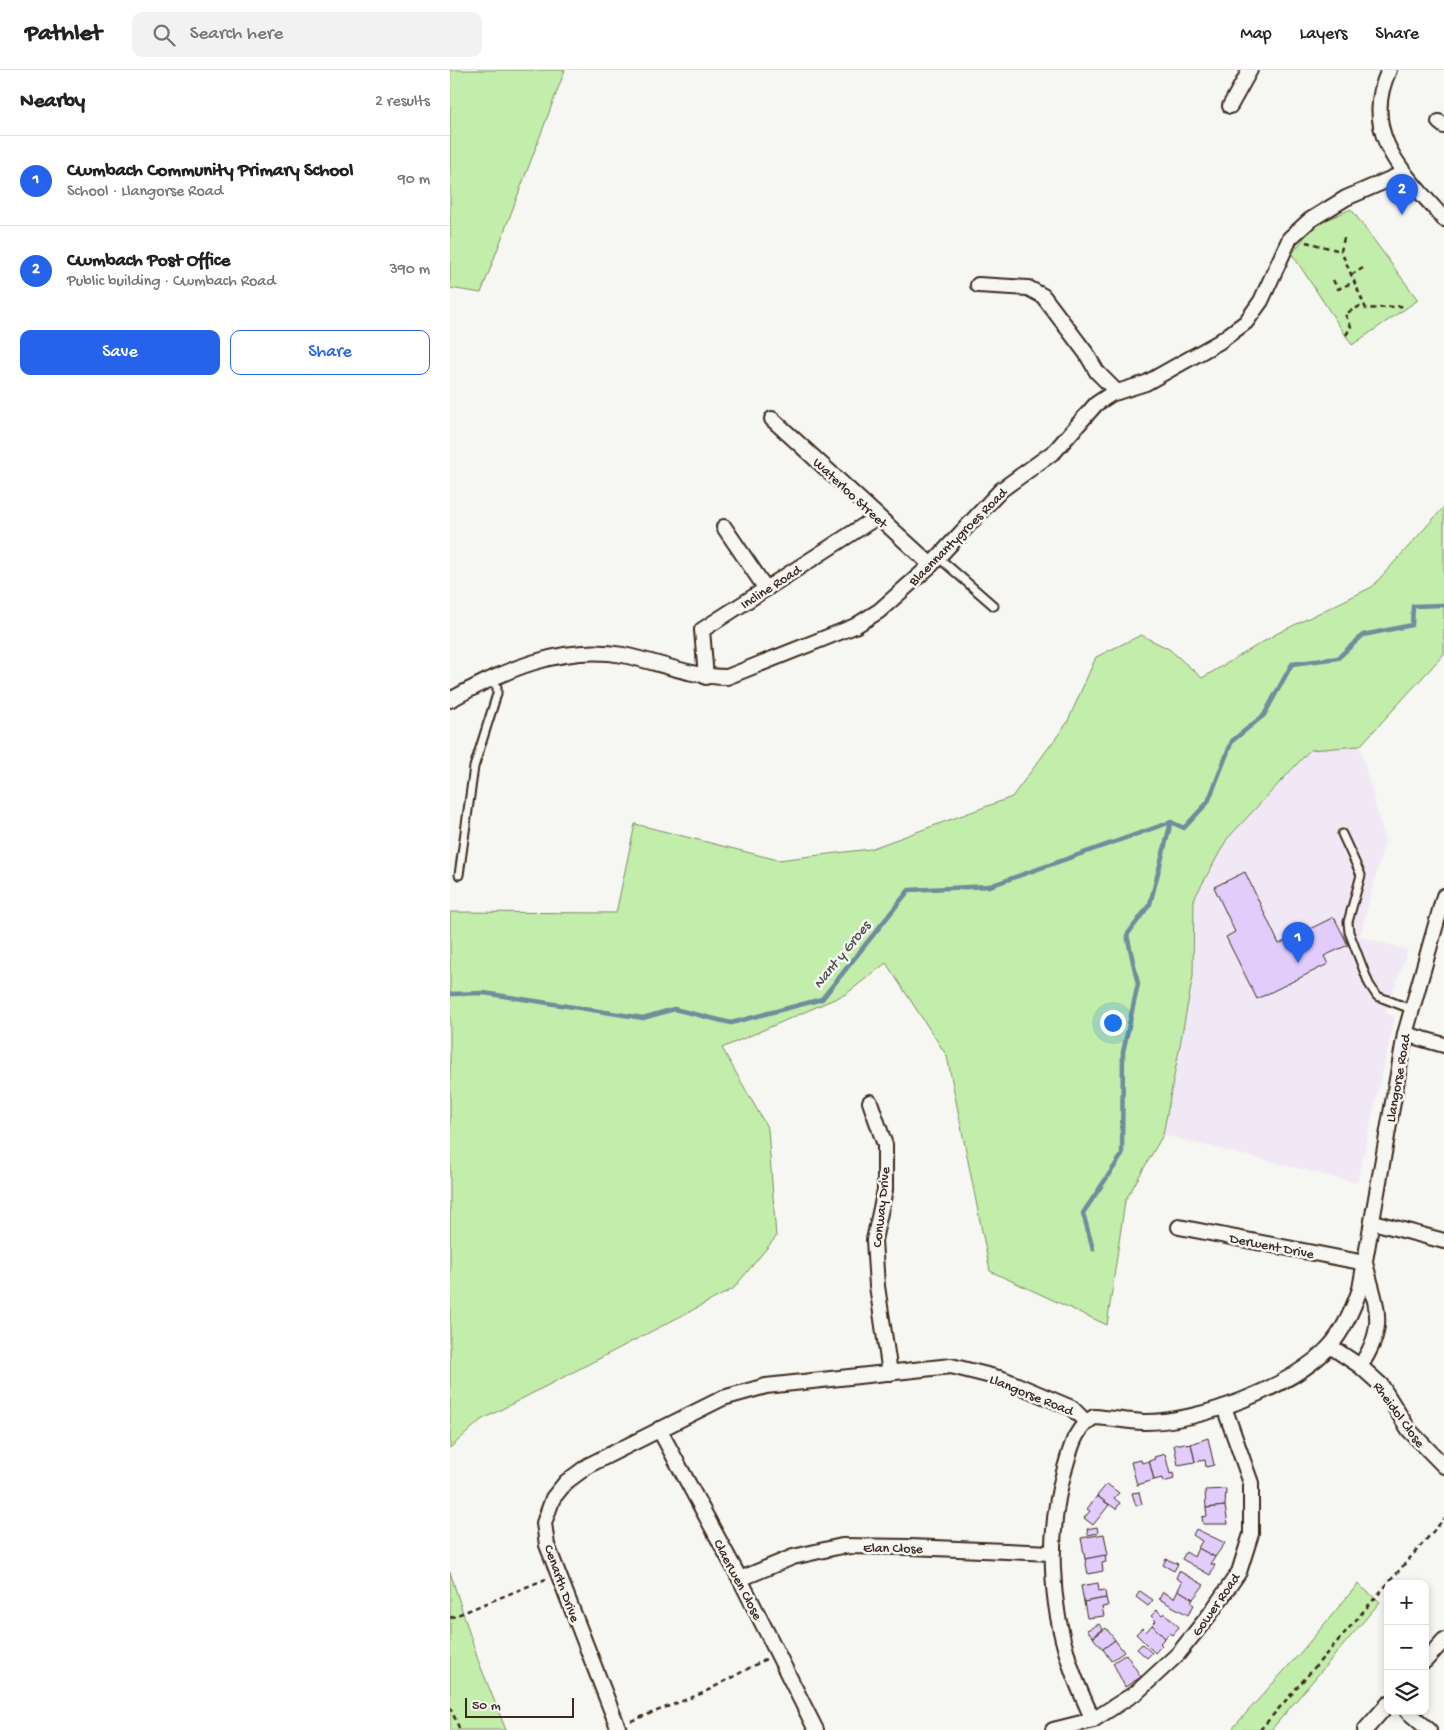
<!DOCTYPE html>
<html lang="en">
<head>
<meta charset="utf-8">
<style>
	:root { --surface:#fff; --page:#f2f2f2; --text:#222; --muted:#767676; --line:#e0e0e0; --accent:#2563eb }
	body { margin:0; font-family:"Gochi Hand",sans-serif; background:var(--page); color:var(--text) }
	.controls { position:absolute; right:15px; bottom:15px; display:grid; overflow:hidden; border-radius:10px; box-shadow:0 2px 8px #0003 }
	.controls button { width:45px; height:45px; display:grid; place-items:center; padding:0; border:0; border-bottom:1px solid var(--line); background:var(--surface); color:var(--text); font:25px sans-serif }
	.scale { position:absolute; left:15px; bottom:12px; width:109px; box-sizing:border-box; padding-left:5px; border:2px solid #3b2a1e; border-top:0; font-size:14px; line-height:18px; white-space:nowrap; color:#3b2a1e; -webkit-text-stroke:4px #f6f6f2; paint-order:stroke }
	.you { position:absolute; left:662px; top:952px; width:18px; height:18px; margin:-12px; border:4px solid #fff; border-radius:50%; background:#1a73e8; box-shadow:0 0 0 8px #1a73e833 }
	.badge { display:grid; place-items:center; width:32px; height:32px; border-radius:50%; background:var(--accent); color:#fff; font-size:16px; font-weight:700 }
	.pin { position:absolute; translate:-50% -41px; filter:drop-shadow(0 1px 2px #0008) }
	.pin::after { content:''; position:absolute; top:26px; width:18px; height:15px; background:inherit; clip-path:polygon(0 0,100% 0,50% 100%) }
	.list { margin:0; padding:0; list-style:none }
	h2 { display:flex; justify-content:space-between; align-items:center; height:65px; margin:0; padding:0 20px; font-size:21px }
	h2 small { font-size:16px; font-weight:400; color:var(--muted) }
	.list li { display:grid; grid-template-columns:32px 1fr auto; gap:15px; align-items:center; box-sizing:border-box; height:90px; padding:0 20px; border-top:1px solid var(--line) }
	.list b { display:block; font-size:19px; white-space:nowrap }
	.list p { margin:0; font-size:16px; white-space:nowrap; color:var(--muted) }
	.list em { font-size:16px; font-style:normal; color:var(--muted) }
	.actions { display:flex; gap:10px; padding:15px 20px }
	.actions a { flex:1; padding:11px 0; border:1px solid var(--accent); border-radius:10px; text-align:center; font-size:18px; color:var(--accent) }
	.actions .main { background:var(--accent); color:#fff }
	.icon { flex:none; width:28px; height:28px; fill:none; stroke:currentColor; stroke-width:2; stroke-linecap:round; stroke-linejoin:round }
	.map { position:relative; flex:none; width:994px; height:1660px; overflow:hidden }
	header { display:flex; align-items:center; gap:30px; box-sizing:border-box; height:70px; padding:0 25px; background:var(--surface); border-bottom:1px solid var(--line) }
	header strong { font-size:24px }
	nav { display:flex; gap:28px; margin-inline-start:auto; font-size:18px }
	.search { width:350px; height:45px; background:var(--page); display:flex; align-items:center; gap:12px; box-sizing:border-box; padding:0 18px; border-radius:10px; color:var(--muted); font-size:19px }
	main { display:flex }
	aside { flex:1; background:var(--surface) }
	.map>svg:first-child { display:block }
	.built { fill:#f0e9f5 }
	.green { fill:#c2edaa; stroke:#7e8c64 }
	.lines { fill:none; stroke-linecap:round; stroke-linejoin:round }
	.stream { stroke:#6e8d9d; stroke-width:4.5 }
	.building { fill:#e2ccfc; stroke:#3b2a1e }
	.lane-casing { stroke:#3b2a1e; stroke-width:11 }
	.street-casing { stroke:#3b2a1e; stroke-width:18 }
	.path { stroke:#3b2a1e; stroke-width:2.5; stroke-dasharray:5 4; stroke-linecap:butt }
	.lane { stroke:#f6f6f2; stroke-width:7 }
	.street { stroke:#f6f6f2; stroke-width:14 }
	.labels { text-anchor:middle; stroke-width:5; stroke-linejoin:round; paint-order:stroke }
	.street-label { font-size:14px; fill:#3b2a1e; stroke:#f6f6f2 }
	.water-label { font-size:15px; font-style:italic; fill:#505353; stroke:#f6f6f2 }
</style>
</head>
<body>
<header>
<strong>Pathlet</strong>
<div class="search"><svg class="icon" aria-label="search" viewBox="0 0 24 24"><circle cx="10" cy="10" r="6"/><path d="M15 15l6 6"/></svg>Search here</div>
<nav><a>Map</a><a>Layers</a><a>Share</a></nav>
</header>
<main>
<aside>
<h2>Nearby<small>2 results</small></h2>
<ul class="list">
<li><span class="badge">1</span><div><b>Cwmbach Community Primary School</b><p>School · Llangorse Road</p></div><em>90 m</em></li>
<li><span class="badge">2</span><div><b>Cwmbach Post Office</b><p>Public building · Cwmbach Road</p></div><em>390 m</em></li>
</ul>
<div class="actions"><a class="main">Save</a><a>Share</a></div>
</aside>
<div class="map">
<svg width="994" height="1660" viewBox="0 0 994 1660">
	<rect width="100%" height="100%" fill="#f6f6f2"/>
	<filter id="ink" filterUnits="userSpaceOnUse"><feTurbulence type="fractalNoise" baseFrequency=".02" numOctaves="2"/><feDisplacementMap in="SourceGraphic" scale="10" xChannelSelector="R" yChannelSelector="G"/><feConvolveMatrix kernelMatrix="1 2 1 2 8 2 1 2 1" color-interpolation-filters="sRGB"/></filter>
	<g filter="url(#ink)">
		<path class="built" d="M 910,676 L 935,771 L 910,866 L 958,880 L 935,943 L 945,947 L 907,1113 L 713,1065 L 743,906 L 744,829 L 777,769 L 860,679 Z"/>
		<g class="green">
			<path d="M 0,0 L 115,0 L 31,223 L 0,218 Z"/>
			<path d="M 901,139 L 968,230 L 902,275 L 842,184 L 863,156 Z"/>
			<path d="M 994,437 L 994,584 L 910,676 L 860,680 L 777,769 L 744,829 L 743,906 L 713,1065 L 675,1131 L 657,1255 L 540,1201 L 497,986 L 436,893 L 396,924 L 272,978 L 318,1059 L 326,1167 L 283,1219 L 31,1350 L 0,1378 L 0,842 L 166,843 L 185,754 L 328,790 L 420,779 L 562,727 L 617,653 L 646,587 L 691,565 L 719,579 L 752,608 L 828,563 L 922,517 Z"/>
			<path d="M 0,1502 L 28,1590 L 56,1660 L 0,1660 Z"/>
			<path d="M 908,1514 L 930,1532 L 821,1660 L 781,1660 L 851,1582 Z"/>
		</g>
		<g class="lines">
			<g class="stream">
				<path d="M 0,924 L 34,923 L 193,948 L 224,939 L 281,953 L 372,929 L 459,820 L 540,816 L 721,752"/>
				<path d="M 643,1179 L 633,1143 L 672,1085 L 673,982 L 688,914 L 677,865 L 700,834 L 721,752 L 734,758 L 758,732 L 782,671 L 814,645 L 842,594 L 888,588 L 913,565 L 962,555 L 963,536 L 994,535"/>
			</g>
		</g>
		<g class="building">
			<path d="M 795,802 L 829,874 L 884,847 L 898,875 L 874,886 L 878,894 L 807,929 L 776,867 L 785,862 L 764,817 Z"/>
			<path d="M 758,1368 L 764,1395 L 756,1397 L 755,1390 L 745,1392 L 741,1374 Z"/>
			<path d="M 735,1373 L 736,1375 L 741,1374 L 745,1392 L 728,1395 L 724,1375 Z"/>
			<path d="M 715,1384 L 720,1404 L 723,1403 L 724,1409 L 713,1412 L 712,1408 L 704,1410 L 699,1391 L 705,1389 L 704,1387 Z"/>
			<path d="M 691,1390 L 692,1393 L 699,1391 L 704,1410 L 687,1415 L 681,1392 Z"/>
			<path d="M 657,1414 L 669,1423 L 664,1428 L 670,1433 L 666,1439 L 647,1426 Z"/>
			<path d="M 776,1419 L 775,1436 L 756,1438 L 755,1420 Z"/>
			<path d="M 689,1422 L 692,1434 L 686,1436 L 682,1423 Z"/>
			<path d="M 647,1426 L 659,1435 L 643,1455 L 634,1448 L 640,1441 L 637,1439 Z"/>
			<path d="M 775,1436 L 778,1454 L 753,1454 L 752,1447 L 757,1446 L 756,1438 Z"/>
			<path d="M 647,1457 L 648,1463 L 638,1465 L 637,1459 Z"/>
			<path d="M 746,1459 L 775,1473 L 765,1487 L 748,1478 L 752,1471 L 743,1465 Z"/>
			<path d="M 654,1464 L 658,1485 L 635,1489 L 631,1468 Z"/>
			<path d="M 748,1478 L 765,1487 L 761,1494 L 765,1495 L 760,1505 L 732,1489 L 736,1482 L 744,1487 Z"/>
			<path d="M 655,1485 L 656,1492 L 652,1493 L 653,1501 L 638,1504 L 635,1489 Z"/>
			<path d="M 716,1489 L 728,1494 L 724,1501 L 713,1495 Z"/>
			<path d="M 729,1501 L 754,1515 L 743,1529 L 728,1520 L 732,1512 L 726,1508 Z"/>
			<path d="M 648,1513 L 649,1521 L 655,1520 L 656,1528 L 634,1532 L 631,1516 Z"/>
			<path d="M 728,1520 L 743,1529 L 741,1533 L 744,1535 L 738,1545 L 709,1529 L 713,1522 L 724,1528 Z"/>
			<path d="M 690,1521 L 703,1530 L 698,1536 L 686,1527 Z"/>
			<path d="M 656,1528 L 658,1536 L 652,1537 L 654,1546 L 637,1548 L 634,1532 Z"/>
			<path d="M 707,1540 L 712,1545 L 714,1543 L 729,1557 L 722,1565 L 719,1563 L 715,1568 L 702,1555 L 706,1551 L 701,1546 Z"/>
			<path d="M 649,1554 L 653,1559 L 643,1567 L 637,1560 Z"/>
			<path d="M 702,1555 L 715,1568 L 710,1573 L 712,1575 L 705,1583 L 686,1564 L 692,1558 L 696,1562 Z"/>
			<path d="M 656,1558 L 665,1570 L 653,1579 L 643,1568 Z"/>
			<path d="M 665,1570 L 674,1582 L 661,1591 L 653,1579 Z"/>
			<path d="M 692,1574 L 702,1583 L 697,1588 L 687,1579 Z"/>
			<path d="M 676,1584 L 691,1607 L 675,1617 L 663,1593 Z"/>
		</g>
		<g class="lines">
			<defs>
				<g id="lane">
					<path d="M 488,487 L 544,536"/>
					<path d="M 892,764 L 911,805 L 898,852 L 899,862 L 919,914 L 927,926 L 961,939"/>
					<path d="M 9,805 L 24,697 L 47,624 L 47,617 L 41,609"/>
				</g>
				<g id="street">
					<path d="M 939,0 C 909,64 955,104 994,149"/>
					<path d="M 780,36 L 800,0"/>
					<path d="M 989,52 L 994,56"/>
					<path d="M 528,215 L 578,218 L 593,226 L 636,283 L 647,302 L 667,322"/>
					<path d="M 322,349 L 481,495"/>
					<path d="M 274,457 L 316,519"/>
					<path d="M 256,607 L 252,560 L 427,447"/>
					<path d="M 0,630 C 52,601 112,574 173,585 C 208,592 241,607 277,607 L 405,556 L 429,541 L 481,495 L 551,420 L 605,381 L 646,334 L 661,324 L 696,313 L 769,272 L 796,252 L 811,231 L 840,168 L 860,150 L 896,128 L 954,103"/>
					<path d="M 955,964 L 994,975"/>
					<path d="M 420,1032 L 435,1075 L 435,1120 L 424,1170 L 427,1216 L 440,1303"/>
					<path d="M 923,1152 L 994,1171"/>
					<path d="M 729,1157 L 915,1193 C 926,1236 938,1256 910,1296"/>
					<path d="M 880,1276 L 910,1296 L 931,1315 L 959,1360 L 994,1396"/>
					<path d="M 209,1359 L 290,1509 L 366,1660"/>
					<path d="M 290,1509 L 343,1487 L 392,1476 L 460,1477 L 602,1483"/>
					<path d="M 975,1591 L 994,1570"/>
					<path d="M 957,1641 L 979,1660"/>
					<path d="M 643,1650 C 635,1632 626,1613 620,1594 C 599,1531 597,1462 615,1398 C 621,1378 624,1359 644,1347 C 660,1348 677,1351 693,1352 C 748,1353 843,1317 880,1276 C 894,1260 903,1239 910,1219 L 955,964 L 994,826"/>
					<path d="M 169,1660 L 97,1475 L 94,1453 L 103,1428 L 116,1412 L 139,1395 L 273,1328 L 316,1316 L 501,1296 L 553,1309 L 622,1338 L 636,1352"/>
					<path d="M 603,1660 L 643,1650 L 687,1622 L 728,1584 L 760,1544 L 789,1502 L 801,1464 L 801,1413 L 774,1337"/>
					<path d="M 915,1660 L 938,1634"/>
				</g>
			</defs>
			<use href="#lane" class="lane-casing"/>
			<use href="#street" class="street-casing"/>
			<g class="path">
				<path d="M 894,168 L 891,181 L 916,239 L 951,236 L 953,240"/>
				<path d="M 856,172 L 891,181"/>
				<path d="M 901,205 L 913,198"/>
				<path d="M 883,210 L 888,219 L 904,212"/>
				<path d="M 896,265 L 901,257 L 895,244 L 914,234"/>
				<path d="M 0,1548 L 96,1509"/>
				<path d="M 0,1637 L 10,1660"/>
				<path d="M 181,1651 L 253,1623 L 316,1589"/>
				<path d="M 810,1660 L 994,1449"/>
			</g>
			<use href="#lane" class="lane"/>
			<use href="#street" class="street"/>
		</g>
	</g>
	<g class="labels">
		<g class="street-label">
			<text transform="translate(401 422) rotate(43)" y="5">Waterloo Street</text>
			<text transform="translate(507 466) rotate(-45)" y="5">Blaennantygroes Road</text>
			<text transform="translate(320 516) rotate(-33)" y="5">Incline Road</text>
			<text transform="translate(947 1008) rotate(-80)" y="5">Llangorse Road</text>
			<text transform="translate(430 1137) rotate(-84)" y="5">Conway Drive</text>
			<text transform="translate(822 1175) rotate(11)" y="5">Derwent Drive</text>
			<text transform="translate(582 1324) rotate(22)" y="5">Llangorse Road</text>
			<text transform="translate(950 1344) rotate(54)" y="5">Rheidol Close</text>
			<text transform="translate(443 1477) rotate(1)" y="5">Elan Close</text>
			<text transform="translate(289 1509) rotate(62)" y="5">Claerwen Close</text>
			<text transform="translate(113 1513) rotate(70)" y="5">Cenarth Drive</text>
			<text transform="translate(765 1534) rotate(-55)" y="5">Gower Road</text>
		</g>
		<g class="water-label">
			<text transform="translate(391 884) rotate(-51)" y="5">Nant y Groes</text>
		</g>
	</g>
</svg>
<div class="controls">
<button>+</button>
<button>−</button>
<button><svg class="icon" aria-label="layers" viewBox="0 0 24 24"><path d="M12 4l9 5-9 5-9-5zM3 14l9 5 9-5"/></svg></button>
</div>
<div class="scale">50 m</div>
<div class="you"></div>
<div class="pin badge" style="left:848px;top:893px">1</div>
<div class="pin badge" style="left:952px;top:145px">2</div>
</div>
</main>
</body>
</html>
